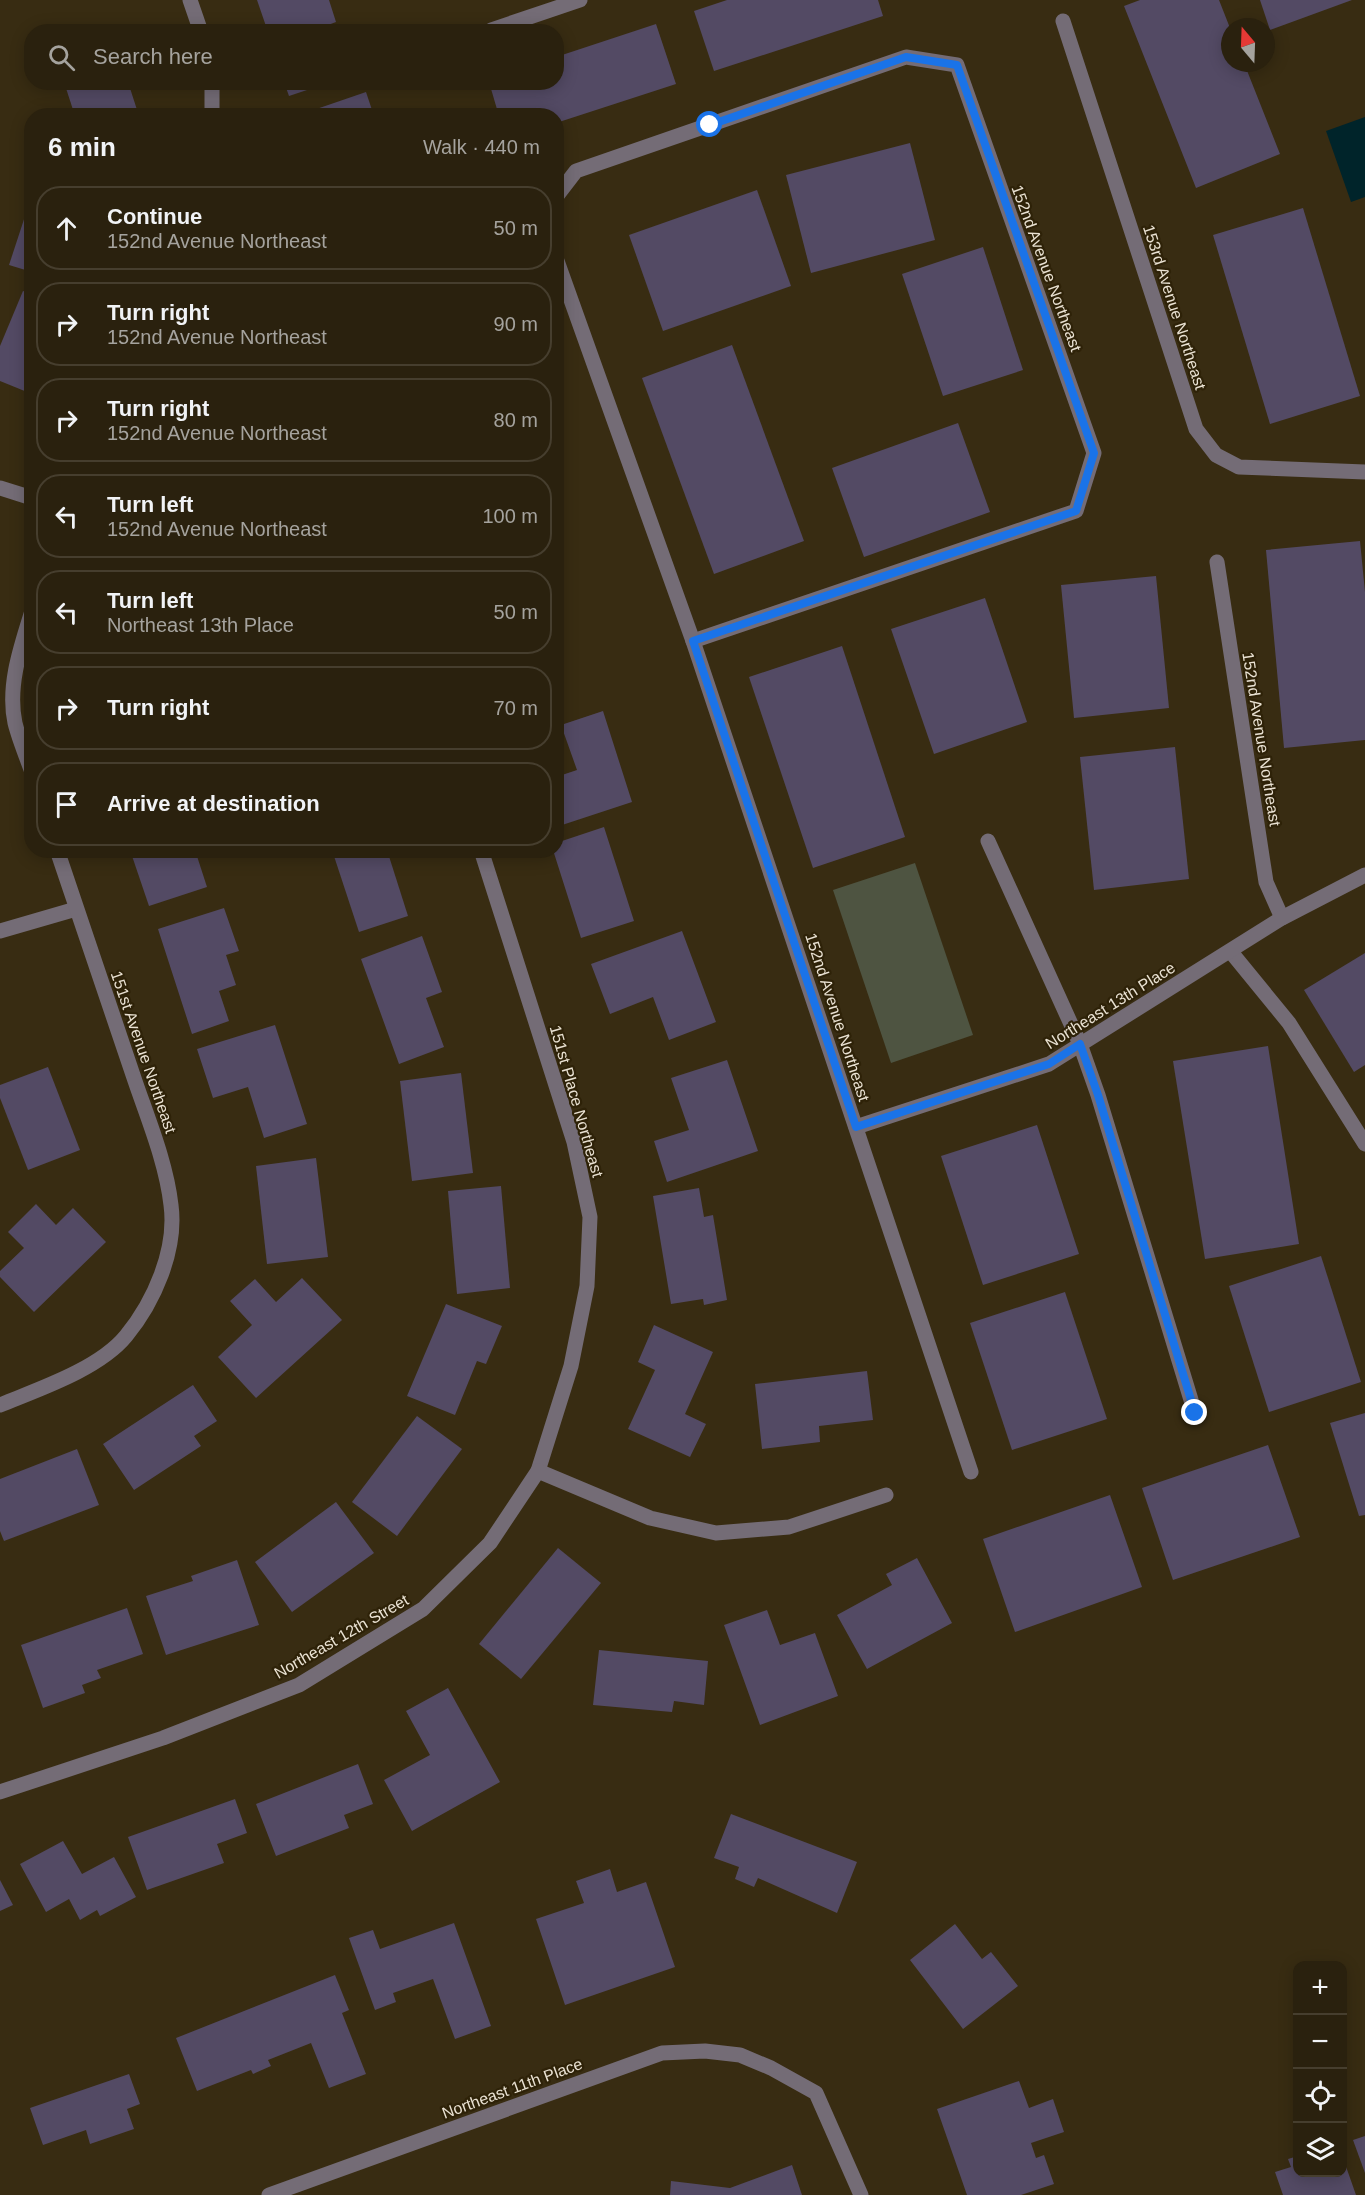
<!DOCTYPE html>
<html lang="en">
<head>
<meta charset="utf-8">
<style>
	:root { --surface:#2a210e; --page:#362e1c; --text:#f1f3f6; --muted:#a5a39e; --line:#463e2e }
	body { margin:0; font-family:Helvetica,sans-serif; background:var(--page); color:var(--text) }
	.controls { position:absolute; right:18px; bottom:18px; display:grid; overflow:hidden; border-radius:12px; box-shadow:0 3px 15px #0003 }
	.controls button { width:54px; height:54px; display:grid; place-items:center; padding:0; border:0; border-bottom:2px solid var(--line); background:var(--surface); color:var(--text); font:30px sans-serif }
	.compass { position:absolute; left:1221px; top:18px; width:54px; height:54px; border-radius:50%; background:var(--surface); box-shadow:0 3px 15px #0003; rotate:341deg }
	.stop { position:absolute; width:18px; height:18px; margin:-14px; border:4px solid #1a73e8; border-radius:50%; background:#fff }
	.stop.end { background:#1a73e8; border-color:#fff; box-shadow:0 2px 6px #0008 }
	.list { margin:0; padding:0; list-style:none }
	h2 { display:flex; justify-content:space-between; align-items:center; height:78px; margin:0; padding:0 24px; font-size:26px }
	h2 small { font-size:20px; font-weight:400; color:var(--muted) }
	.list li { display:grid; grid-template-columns:39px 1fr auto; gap:18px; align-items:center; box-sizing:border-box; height:84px; margin:0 12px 12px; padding:0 12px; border:2px solid var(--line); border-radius:24px }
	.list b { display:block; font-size:22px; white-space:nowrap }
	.list p { margin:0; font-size:20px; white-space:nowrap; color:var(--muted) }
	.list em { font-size:20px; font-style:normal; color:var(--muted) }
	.icon { flex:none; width:33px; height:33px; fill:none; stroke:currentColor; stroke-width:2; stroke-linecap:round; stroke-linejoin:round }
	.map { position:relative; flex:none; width:1365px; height:2195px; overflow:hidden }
	.search { position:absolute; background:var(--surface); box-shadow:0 3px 15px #0003; left:24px; top:24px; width:540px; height:66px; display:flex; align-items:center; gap:15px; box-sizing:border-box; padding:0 21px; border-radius:24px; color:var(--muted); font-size:22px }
	.panel { position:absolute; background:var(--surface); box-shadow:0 3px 15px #0003; left:24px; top:108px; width:540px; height:750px; border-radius:24px }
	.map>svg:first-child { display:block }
	.green { fill:#4e5441 }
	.water { fill:#00242a }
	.building { fill:#534a64 }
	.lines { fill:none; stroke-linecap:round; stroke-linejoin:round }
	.minor { stroke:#746c76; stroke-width:15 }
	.route { stroke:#1a73e8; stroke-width:8 }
	.labels { text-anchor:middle; stroke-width:4.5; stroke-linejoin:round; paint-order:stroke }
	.street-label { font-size:16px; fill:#eae2d3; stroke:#2e2208 }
</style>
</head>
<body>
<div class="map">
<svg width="1365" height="2195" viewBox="0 0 1365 2195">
	<rect width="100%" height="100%" fill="#382c12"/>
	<path class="green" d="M 915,863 L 973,1035 L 891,1063 L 833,890 Z"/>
	<path class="water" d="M 1365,117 L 1365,197 L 1351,202 L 1326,131 Z"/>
	<g class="building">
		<path d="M 257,0 L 329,0 L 336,22 L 328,25 L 330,32 L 268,32 Z"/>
		<path d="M 727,0 L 878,0 L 883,16 L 714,71 L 694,11 Z"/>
		<path d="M 1140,0 L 1219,0 L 1230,28 L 1230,63 L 1244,63 L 1280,154 L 1196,188 L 1124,6 Z"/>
		<path d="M 1260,0 L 1352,0 L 1270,30 Z"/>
		<path d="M 656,24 L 676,84 L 556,123 L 556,116 L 499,116 L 489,82 L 556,82 L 556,57 Z"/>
		<path d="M 64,82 L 128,82 L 139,116 L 75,116 Z"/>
		<path d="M 284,82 L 328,82 L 328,83 L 289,96 Z"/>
		<path d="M 366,92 L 374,116 L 299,116 L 299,115 Z"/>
		<path d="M 910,143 L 935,240 L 811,273 L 786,175 Z"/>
		<path d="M 757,190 L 791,286 L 663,331 L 629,235 Z"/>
		<path d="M 31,198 L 32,198 L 32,272 L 9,265 Z"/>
		<path d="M 1303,208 L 1360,396 L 1270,424 L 1213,235 Z"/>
		<path d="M 983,247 L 1023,370 L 943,396 L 902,274 Z"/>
		<path d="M 23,291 L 32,294 L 32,394 L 0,381 L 0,346 Z"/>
		<path d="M 732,345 L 804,541 L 714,574 L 642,378 Z"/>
		<path d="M 958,423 L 990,512 L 864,557 L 832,468 Z"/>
		<path d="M 1360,541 L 1365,592 L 1365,740 L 1284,748 L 1266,550 Z"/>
		<path d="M 1156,576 L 1169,708 L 1074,718 L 1061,585 Z"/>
		<path d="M 985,598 L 1027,722 L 934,754 L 891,629 Z"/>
		<path d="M 842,646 L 905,837 L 813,868 L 749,677 Z"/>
		<path d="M 556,673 L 564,694 L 556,697 Z"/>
		<path d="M 603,711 L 632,802 L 556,827 L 556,777 L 577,770 L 561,725 Z"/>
		<path d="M 1175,747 L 1189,879 L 1094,890 L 1080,757 Z"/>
		<path d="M 604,827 L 634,921 L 581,938 L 553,850 L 556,850 L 556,843 Z"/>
		<path d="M 130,850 L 195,850 L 207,887 L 149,906 Z"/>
		<path d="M 332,850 L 387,850 L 408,916 L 359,932 Z"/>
		<path d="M 224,908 L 239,951 L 226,955 L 236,985 L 219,991 L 229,1021 L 192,1034 L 158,929 Z"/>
		<path d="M 682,931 L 716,1022 L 669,1040 L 653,997 L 610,1014 L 591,964 Z"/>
		<path d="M 422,936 L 442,992 L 426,998 L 444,1047 L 399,1064 L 361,959 Z"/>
		<path d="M 1365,953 L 1365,1065 L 1354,1072 L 1304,990 Z"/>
		<path d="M 275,1025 L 307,1124 L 264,1138 L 248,1087 L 213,1098 L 197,1049 Z"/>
		<path d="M 1268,1046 L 1299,1244 L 1205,1259 L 1173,1061 Z"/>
		<path d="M 727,1060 L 758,1151 L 667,1182 L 654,1141 L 689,1130 L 671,1078 Z"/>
		<path d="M 48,1067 L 80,1150 L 28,1170 L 0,1098 L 0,1085 Z"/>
		<path d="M 461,1073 L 473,1173 L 412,1181 L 400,1081 Z"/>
		<path d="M 1037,1125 L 1079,1254 L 983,1285 L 941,1156 Z"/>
		<path d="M 316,1158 L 328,1257 L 267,1264 L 256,1166 Z"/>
		<path d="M 501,1186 L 510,1288 L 457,1294 L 448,1191 Z"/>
		<path d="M 699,1188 L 704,1217 L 713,1215 L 727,1300 L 704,1305 L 703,1299 L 671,1304 L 653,1196 Z"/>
		<path d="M 36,1204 L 56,1225 L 73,1208 L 106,1242 L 34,1312 L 0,1277 L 0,1271 L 24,1248 L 8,1232 Z"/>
		<path d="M 1321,1256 L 1361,1382 L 1269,1412 L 1229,1286 Z"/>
		<path d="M 302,1278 L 342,1320 L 256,1398 L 218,1357 L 252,1325 L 230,1301 L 255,1279 L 276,1302 Z"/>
		<path d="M 1065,1292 L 1107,1419 L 1012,1450 L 970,1323 Z"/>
		<path d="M 446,1304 L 502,1326 L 486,1364 L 477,1361 L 455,1415 L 407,1396 Z"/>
		<path d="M 654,1325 L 713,1352 L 685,1414 L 706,1424 L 690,1457 L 628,1429 L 655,1370 L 638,1362 Z"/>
		<path d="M 867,1371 L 873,1420 L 819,1426 L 820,1442 L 762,1449 L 755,1384 Z"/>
		<path d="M 193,1385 L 217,1421 L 194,1436 L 201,1446 L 134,1490 L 103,1444 Z"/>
		<path d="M 1365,1413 L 1365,1515 L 1359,1516 L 1330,1423 Z"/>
		<path d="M 417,1416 L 462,1449 L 397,1536 L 352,1502 Z"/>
		<path d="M 1268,1445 L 1300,1537 L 1173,1580 L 1142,1488 Z"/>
		<path d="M 77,1449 L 99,1505 L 4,1541 L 0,1531 L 0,1479 Z"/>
		<path d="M 1110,1495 L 1142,1587 L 1015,1632 L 983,1539 Z"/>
		<path d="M 336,1502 L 374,1553 L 292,1612 L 255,1562 Z"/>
		<path d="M 558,1548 L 601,1583 L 521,1679 L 479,1644 Z"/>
		<path d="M 917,1558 L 952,1623 L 867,1669 L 837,1615 L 892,1585 L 886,1574 Z"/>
		<path d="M 237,1560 L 259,1625 L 166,1655 L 146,1596 L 193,1581 L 191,1576 Z"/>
		<path d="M 127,1608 L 143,1654 L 97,1670 L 101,1678 L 82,1685 L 85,1693 L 43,1708 L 21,1645 Z"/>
		<path d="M 767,1610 L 780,1645 L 815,1633 L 838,1696 L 760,1725 L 724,1625 Z"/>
		<path d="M 599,1650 L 708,1661 L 704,1705 L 674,1701 L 672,1712 L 593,1705 Z"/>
		<path d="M 448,1688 L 500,1782 L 412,1831 L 384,1780 L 430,1755 L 406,1711 Z"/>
		<path d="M 358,1764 L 373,1804 L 344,1815 L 349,1828 L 276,1856 L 256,1804 Z"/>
		<path d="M 235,1799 L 247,1833 L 217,1844 L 224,1863 L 147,1890 L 128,1837 Z"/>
		<path d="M 731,1814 L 857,1862 L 837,1913 L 758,1878 L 754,1887 L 735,1879 L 739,1867 L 714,1858 Z"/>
		<path d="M 63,1841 L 82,1874 L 114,1857 L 136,1897 L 100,1916 L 97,1910 L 80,1920 L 69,1899 L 46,1912 L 20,1864 Z"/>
		<path d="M 610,1869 L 617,1892 L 646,1882 L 675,1967 L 565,2005 L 536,1919 L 584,1903 L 576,1881 Z"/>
		<path d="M 0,1880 L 13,1905 L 0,1911 Z"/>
		<path d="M 454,1923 L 491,2026 L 455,2039 L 433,1979 L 393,1993 L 396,2002 L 375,2010 L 349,1938 L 373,1930 L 380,1949 Z"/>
		<path d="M 955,1924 L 982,1959 L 991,1952 L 1018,1986 L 963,2029 L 910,1960 Z"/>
		<path d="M 335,1975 L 349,2010 L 342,2013 L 366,2074 L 329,2088 L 311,2043 L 268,2060 L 271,2066 L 253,2074 L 251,2070 L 197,2091 L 176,2038 Z"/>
		<path d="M 129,2074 L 140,2104 L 127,2109 L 134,2129 L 90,2144 L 86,2130 L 43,2145 L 30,2108 Z"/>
		<path d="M 1019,2081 L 1029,2108 L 1053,2099 L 1064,2132 L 1031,2143 L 1036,2158 L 1044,2155 L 1054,2184 L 1021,2195 L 967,2195 L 937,2109 Z"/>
		<path d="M 1365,2136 L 1365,2173 L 1353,2140 Z"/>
		<path d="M 1298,2156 L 1298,2172 L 1342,2172 L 1343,2158 L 1356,2195 L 1283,2195 L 1275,2172 L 1291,2167 L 1288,2159 Z"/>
		<path d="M 792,2165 L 802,2195 L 670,2195 L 671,2181 L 730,2188 Z"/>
	</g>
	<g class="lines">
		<g class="minor">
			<path d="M 190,0 L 201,32"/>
			<path d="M 1063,21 L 1196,429 L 1216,455 L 1239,467 L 1365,472"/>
			<path d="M 491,30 L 580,0"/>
			<path d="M 212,82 L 212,116"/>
			<path d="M 556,197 L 576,171 L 906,57 L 957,65 L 1094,453 L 1076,511 L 693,641"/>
			<path d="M 556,258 L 693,641 L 971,1472"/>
			<path d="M 0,488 L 32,498"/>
			<path d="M 1217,562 L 1266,882 L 1282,918"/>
			<path d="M 32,611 C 21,646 7,686 15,723 C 19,739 26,756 32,772"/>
			<path d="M 988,841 L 1080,1044 L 1098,1095 L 1195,1413"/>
			<path d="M 481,850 L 574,1142 L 590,1217 L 587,1286 L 571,1366 L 538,1471"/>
			<path d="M 0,931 L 76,909"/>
			<path d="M 1231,952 L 1289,1023 L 1365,1144"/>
			<path d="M 856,1127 L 1049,1064 L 1282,918 L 1365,875"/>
			<path d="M 0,1405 C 39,1389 99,1369 126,1336 C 154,1302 177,1250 171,1205 C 166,1161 147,1117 133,1075 C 107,1000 82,925 57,850"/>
			<path d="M 0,1792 L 163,1738 L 299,1685 L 423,1609 L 490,1543 L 538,1471 L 650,1518 L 716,1533 L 789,1527 L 886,1495"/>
			<path d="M 269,2195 L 662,2053 L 705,2051 L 740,2055 L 771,2068 L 816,2093 L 861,2195"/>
		</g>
	</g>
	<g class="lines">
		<path class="route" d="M 710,125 L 906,57 L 957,65 L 1094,453 L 1076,511 L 693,641 L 856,1127 L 1049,1064 L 1080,1044 L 1098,1095 L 1195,1413"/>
	</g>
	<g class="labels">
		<g class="street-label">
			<text transform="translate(1047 268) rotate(70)" y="6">152nd Avenue Northeast</text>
			<text transform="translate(1175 307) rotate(72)" y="6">153rd Avenue Northeast</text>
			<text transform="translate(1262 739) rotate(81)" y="6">152nd Avenue Northeast</text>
			<text transform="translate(1110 1005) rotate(-32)" y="6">Northeast 13th Place</text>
			<text transform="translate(838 1017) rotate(72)" y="6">152nd Avenue Northeast</text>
			<text transform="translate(144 1052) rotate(71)" y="6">151st Avenue Northeast</text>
			<text transform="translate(577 1101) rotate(74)" y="6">151st Place Northeast</text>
			<text transform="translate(341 1636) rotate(-30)" y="6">Northeast 12th Street</text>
			<text transform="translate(512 2088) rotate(-20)" y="6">Northeast 11th Place</text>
		</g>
	</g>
</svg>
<div class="controls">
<button>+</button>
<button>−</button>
<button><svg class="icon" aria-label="locate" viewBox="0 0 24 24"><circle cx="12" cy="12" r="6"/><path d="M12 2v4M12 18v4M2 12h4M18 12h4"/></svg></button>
<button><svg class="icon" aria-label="layers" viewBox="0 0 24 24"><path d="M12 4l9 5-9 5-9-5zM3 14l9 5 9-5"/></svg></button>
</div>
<svg class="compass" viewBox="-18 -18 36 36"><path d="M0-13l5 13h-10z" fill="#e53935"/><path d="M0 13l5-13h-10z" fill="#a5a39e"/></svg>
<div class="stop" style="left:710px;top:125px"></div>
<div class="stop end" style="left:1195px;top:1413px"></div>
<div class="search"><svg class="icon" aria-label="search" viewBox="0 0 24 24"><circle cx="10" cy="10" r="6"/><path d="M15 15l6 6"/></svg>Search here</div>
<section class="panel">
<h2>6 min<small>Walk · 440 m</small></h2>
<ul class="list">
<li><svg class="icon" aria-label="ahead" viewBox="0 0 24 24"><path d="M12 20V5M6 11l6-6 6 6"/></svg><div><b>Continue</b><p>152nd Avenue Northeast</p></div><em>50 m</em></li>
<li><svg class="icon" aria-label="right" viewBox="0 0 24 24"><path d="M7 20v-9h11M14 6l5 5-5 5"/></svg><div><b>Turn right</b><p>152nd Avenue Northeast</p></div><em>90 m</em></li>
<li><svg class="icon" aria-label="right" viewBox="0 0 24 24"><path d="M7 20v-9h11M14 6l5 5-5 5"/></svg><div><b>Turn right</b><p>152nd Avenue Northeast</p></div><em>80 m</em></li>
<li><svg class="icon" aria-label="left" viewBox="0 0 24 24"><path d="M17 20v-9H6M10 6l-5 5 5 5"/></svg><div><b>Turn left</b><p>152nd Avenue Northeast</p></div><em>100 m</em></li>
<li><svg class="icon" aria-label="left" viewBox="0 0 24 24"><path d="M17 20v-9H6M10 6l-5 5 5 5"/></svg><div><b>Turn left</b><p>Northeast 13th Place</p></div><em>50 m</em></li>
<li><svg class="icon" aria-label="right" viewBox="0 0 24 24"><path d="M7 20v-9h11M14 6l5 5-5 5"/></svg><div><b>Turn right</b></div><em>70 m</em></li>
<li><svg class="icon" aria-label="arrive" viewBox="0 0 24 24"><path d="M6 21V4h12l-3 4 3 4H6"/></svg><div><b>Arrive at destination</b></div></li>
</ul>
</section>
</div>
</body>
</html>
